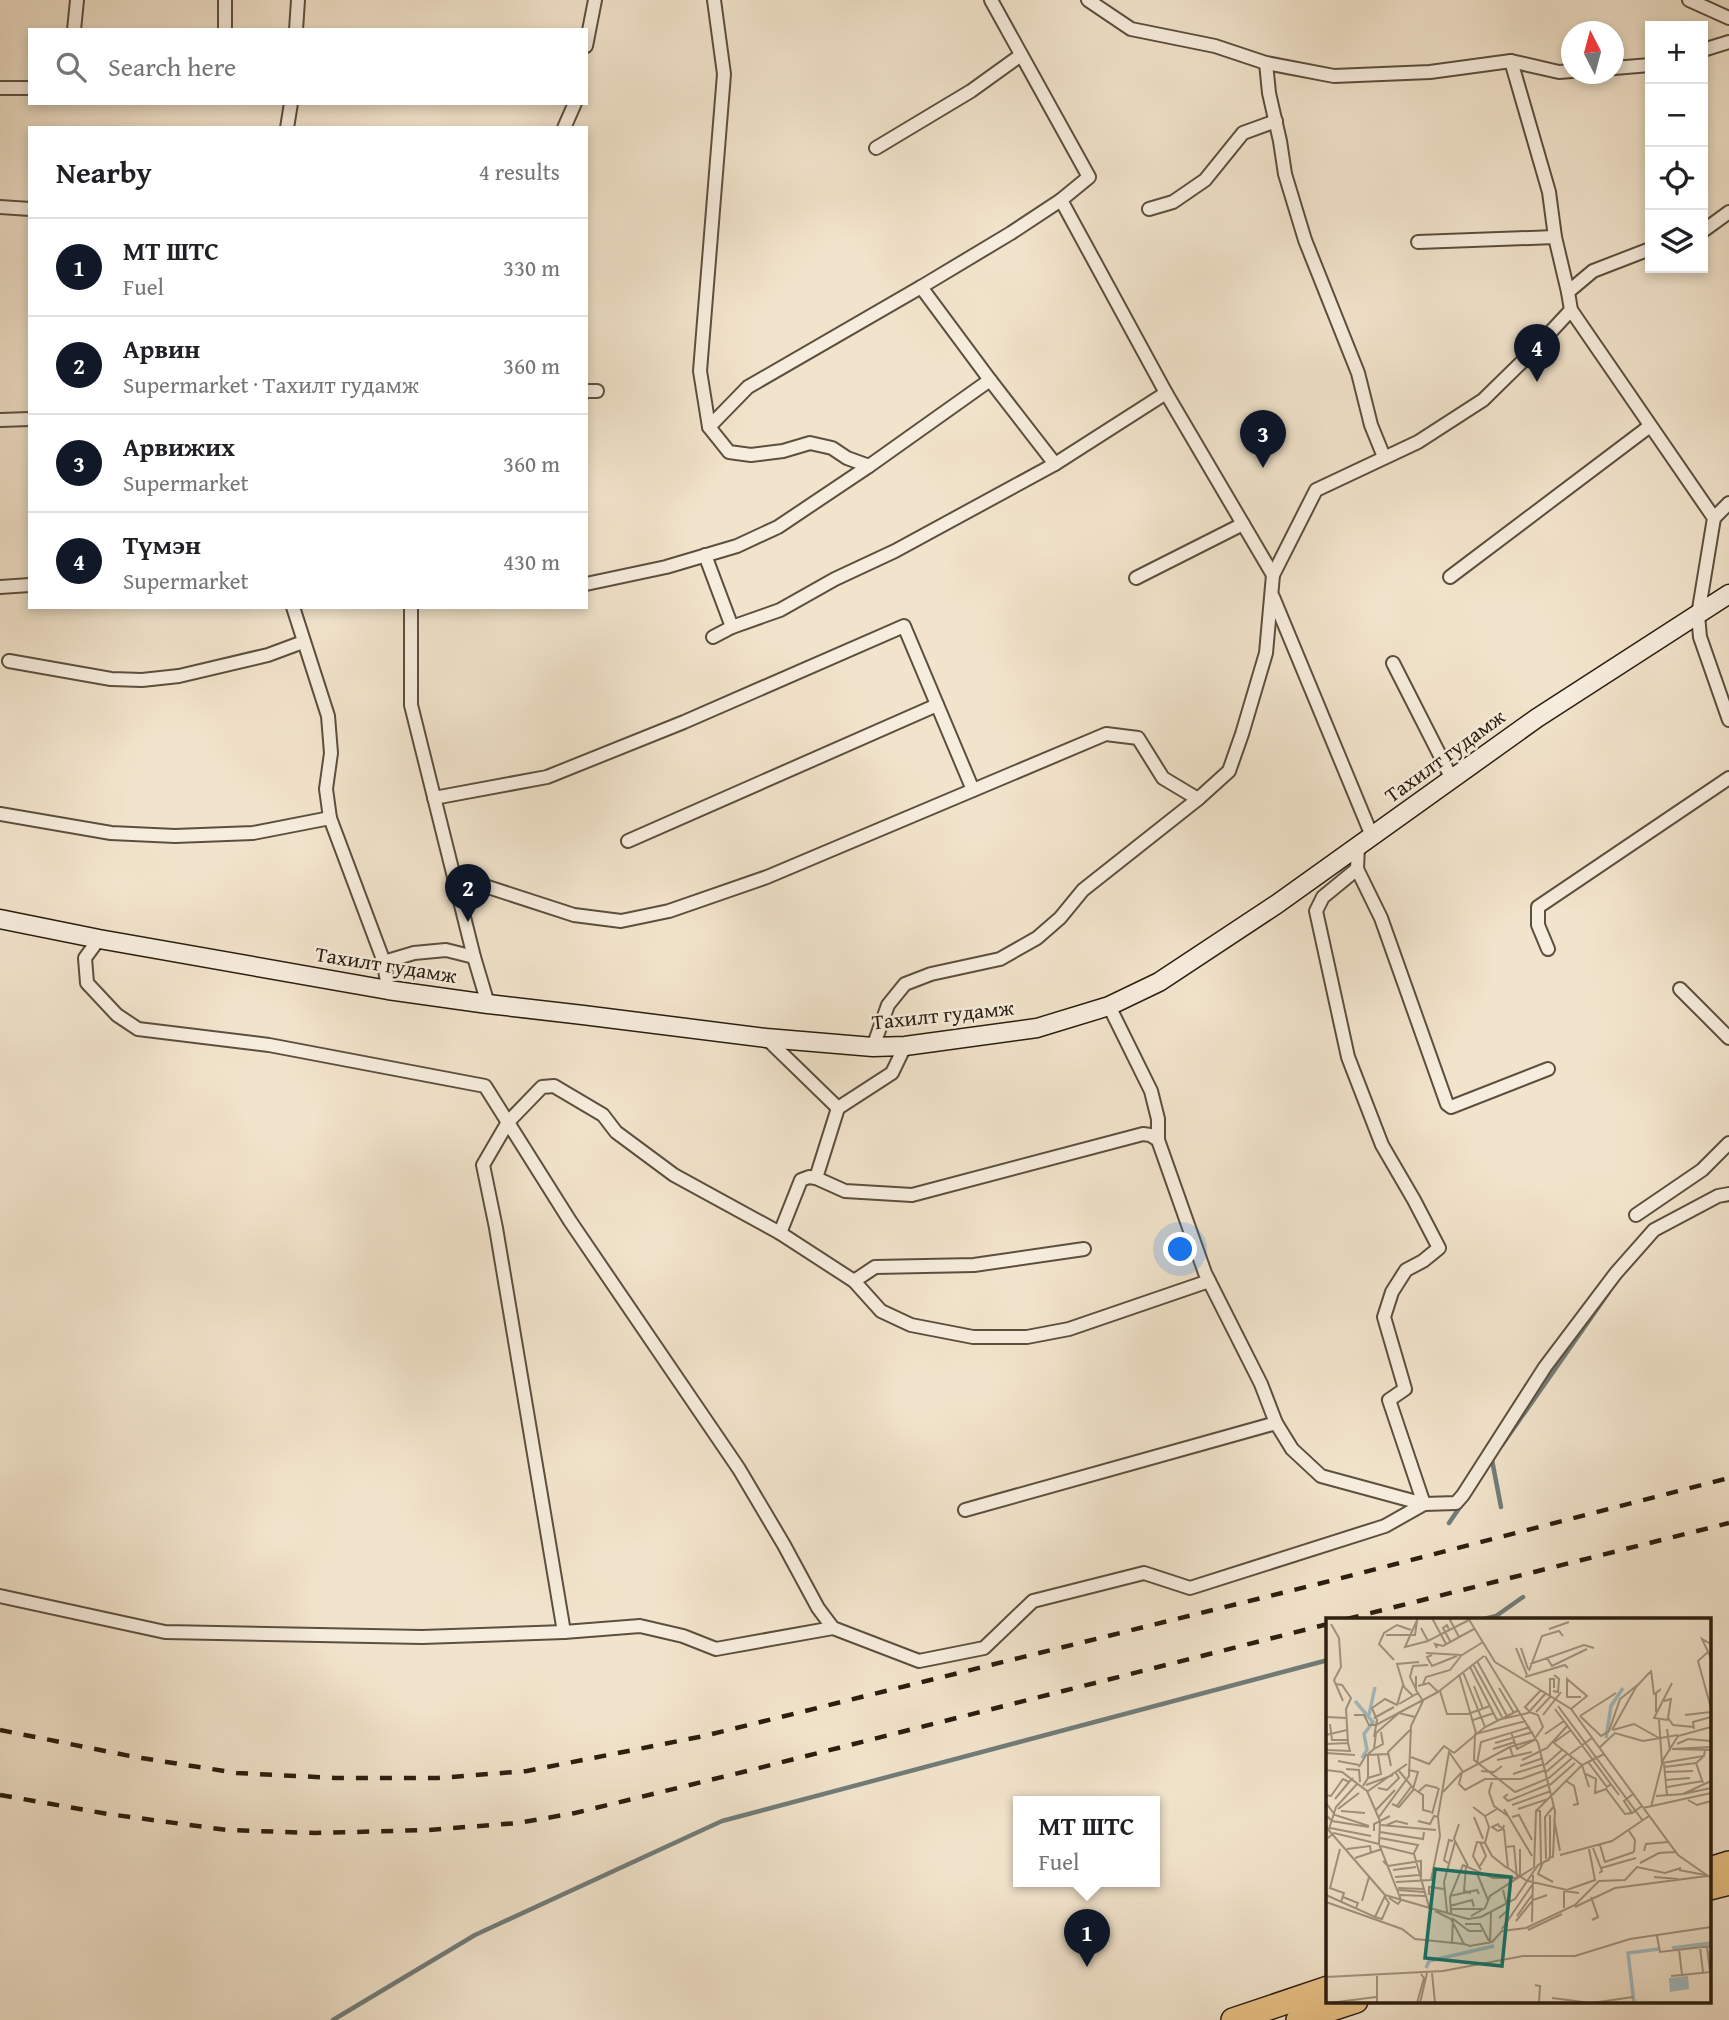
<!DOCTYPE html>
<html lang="en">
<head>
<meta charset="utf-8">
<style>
	:root { --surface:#fff; --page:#f2f2f2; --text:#202124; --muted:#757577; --line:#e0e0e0; --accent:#111827 }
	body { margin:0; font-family:"Gentium Book Plus",serif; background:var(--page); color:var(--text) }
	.controls { position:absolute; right:21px; top:21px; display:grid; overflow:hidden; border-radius:0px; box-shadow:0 4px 10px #0003 }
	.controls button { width:63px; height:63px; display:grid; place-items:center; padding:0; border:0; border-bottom:2px solid var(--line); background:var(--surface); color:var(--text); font:35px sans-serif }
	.compass { position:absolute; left:1561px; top:21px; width:63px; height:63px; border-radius:50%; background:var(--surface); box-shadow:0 4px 10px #0003; rotate:354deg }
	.you { position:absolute; left:1181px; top:1250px; width:24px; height:24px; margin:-18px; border:5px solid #fff; border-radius:50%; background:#1a73e8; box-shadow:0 0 0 10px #1a73e833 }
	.badge { display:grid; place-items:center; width:46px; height:46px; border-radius:50%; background:var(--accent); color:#fff; font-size:23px; font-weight:700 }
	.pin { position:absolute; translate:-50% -58px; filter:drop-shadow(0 2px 4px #0008) }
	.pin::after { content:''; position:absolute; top:37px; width:24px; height:21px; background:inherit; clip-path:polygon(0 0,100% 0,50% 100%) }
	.popup { position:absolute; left:1013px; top:1796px; width:147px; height:91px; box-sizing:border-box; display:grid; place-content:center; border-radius:0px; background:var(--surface); filter:drop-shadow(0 2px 5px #0005); font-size:23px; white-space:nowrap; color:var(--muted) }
	.popup b { font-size:26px; color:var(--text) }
	.popup::after { content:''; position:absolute; left:50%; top:100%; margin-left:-14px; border:14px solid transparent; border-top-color:var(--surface) }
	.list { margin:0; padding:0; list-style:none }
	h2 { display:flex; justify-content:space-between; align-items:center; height:91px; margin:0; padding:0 28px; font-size:30px }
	h2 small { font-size:23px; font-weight:400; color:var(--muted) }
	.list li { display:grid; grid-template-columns:46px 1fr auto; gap:21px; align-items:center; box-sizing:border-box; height:98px; padding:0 28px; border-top:2px solid var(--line) }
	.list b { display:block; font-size:26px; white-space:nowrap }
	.list p { margin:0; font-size:23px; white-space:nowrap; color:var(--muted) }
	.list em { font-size:23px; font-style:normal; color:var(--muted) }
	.icon { flex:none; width:38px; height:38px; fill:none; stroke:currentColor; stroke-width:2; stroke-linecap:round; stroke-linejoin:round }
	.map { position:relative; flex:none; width:1729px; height:2020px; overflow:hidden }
	.search { position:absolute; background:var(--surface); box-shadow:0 4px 10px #0003; left:28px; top:28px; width:560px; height:77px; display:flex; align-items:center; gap:18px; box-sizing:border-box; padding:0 24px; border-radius:0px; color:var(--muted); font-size:26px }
	.panel { position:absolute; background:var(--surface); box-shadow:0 4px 10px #0003; left:28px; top:126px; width:560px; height:483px; border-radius:0px }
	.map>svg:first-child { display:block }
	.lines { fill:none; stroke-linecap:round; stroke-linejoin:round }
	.stream { stroke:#717c7a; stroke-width:4.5 }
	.street-casing { stroke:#5c4f3e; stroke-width:16 }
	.secondary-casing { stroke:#2a1d0f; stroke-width:21 }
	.highway-casing { stroke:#2a1d0f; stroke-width:26 }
	.street { stroke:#f7edde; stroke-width:12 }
	.secondary { stroke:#f7edde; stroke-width:18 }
	.highway { stroke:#e9c286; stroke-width:23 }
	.rail { stroke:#2a1d0f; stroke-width:4.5; stroke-dasharray:12 12; stroke-linecap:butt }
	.labels { text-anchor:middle; stroke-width:5; stroke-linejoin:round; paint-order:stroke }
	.street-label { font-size:21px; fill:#2a1d0f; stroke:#f7edde }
	.inset-river { fill:none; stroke:#a1bbc2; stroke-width:3.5 }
	.inset-road { fill:none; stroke:#a29480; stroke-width:2 }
	.view { fill:#0f766e; fill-opacity:0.15; stroke:#0f766e; stroke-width:3.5 }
	.inset-edge { fill:none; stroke:#2a1d0f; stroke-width:3.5 }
</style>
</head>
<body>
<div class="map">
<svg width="1729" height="2020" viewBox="0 0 1729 2020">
	<rect width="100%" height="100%" fill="#f2e4cc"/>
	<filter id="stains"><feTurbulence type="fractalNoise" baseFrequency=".00286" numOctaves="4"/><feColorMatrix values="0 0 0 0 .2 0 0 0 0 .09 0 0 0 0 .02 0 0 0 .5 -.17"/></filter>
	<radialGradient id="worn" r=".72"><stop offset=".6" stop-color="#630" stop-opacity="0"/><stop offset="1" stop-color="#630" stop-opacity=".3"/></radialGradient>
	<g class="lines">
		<g class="stream">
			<path d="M 1502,1445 L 1609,1292"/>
			<path d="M 1493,1458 L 1492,1460 L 1501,1507"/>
			<path d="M 1449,1523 L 1462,1504"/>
			<path d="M 1484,1619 L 1496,1616 L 1523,1597"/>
			<path d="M 333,2020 L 475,1935 L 722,1821 L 1328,1660"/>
		</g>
		<defs>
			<g id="street">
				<path d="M 714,0 L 724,74 L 700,371 L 709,427 L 729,452 L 751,455 L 783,451 L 810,443 L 832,448 L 847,458 L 869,466"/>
				<path d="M 991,0 L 1089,177 L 1061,200 L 1166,393 L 1273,575"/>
				<path d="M 1088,0 L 1131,29 L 1215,46 L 1266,63 L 1334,76 L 1430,72 L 1511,61 L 1559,72 L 1572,71"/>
				<path d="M 1689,0 L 1729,18"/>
				<path d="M 74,30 L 77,0"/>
				<path d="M 225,30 L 225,0"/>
				<path d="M 296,30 L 298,0"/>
				<path d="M 586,46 L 595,0"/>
				<path d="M 1703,50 L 1729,42"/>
				<path d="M 1511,61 L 1549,192 L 1555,237 L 1568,292"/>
				<path d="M 1266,63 L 1269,93 L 1280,141 L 1285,174 L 1305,240 L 1358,373 L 1371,425 L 1384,457"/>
				<path d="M 1614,68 L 1650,65"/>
				<path d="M 0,88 L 30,88"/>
				<path d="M 287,128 L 291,103"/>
				<path d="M 564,128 L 575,103"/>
				<path d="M 876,148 L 971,91 L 1021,55"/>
				<path d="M 0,207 L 30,209"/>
				<path d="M 1149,209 L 1173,202 L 1205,180 L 1243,133 L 1276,121"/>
				<path d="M 1703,231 L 1729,212"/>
				<path d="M 1418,242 L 1555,237"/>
				<path d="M 1571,310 L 1714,518 L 1698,615 L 1700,637 L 1729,720"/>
				<path d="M 990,380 L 921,287 L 1011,233 L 1061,200"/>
				<path d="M 586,391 L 597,391"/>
				<path d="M 0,420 L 30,419"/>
				<path d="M 709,427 L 748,387 L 921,287"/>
				<path d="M 1714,518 L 1729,503"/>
				<path d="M 705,555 L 732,627"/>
				<path d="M 1450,577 L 1650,426"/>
				<path d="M 1136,578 L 1243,524"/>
				<path d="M 586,584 L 666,567 L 737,546 L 778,527 L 869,466 L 990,380 L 1055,464"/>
				<path d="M 0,587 L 30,585"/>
				<path d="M 1273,597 L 1372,836"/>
				<path d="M 293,607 L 328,716 L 331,753 L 326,789 L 330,818 L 384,962 L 388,990"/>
				<path d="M 411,607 L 411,705 L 474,957 L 488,1004"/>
				<path d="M 713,637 L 732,627 L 780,610 L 835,579 L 895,551 L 1055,464 L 1166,393"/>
				<path d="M 9,661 L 111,679 L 142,680 L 179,676 L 268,655 L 303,642"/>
				<path d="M 1393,663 L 1452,779"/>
				<path d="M 434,798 L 547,777 L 684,722 L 904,626 L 973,790"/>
				<path d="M 0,814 L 111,833 L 175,836 L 253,833 L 330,818"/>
				<path d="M 628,841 L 937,705"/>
				<path d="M 1358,846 L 1357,869 L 1323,897 L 1316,911 L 1348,1057 L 1382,1145 L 1414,1200 L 1439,1248 L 1423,1261 L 1406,1270 L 1392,1292 L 1384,1317 L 1405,1389 L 1389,1400 L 1424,1504"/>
				<path d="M 1357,869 L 1381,918 L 1447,1104 L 1451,1107 L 1548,1069"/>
				<path d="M 454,876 L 574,915 L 621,921 L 669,911 L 767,877 L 1106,734 L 1138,738 L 1163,778 L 1198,799"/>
				<path d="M 99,939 L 85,958 L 87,983 L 117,1015 L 138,1029 L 269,1045 L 485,1086 L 570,1221 L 739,1469 L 784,1545 L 818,1608 L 833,1628 L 919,1661 L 984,1648 L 1033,1601 L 1144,1573 L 1190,1588 L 1385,1526 L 1424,1504"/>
				<path d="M 1548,949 L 1538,925 L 1538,907 L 1729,778"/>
				<path d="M 384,962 L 414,953 L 446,950 L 474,957"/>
				<path d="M 1680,989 L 1729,1038"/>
				<path d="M 1109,1006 L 1151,1091 L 1158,1119 L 1158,1140"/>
				<path d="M 766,1038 L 838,1108"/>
				<path d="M 873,1047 L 888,1005 L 905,984 L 931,974 L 1000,959 L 1037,938 L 1060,918 L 1083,890 L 1198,799 L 1229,771 L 1242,734 L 1266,653 L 1273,575 L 1316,490 L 1418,442 L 1483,400 L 1533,351 L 1571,310 L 1568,292 L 1593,271 L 1650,249"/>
				<path d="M 816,1178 L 845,1191 L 912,1195 L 1143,1134 L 1150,1135 L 1158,1140 L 1205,1273 L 1261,1384 L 1276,1423 L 1292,1449 L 1321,1476 L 1424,1504 L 1456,1503 L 1463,1495 L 1545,1367 L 1616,1273 L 1654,1230 L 1718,1196 L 1729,1194"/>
				<path d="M 1636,1215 L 1702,1170 L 1729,1143"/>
				<path d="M 780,1233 L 801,1180 L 809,1177 L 816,1178 L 838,1108 L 892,1073 L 905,1046"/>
				<path d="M 854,1281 L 875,1267 L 974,1265 L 1084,1249"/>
				<path d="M 965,1510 L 1276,1423"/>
				<path d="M 0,1596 L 165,1632 L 422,1637 L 564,1632 L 640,1626 L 683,1636 L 716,1649 L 833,1628"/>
				<path d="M 564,1632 L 496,1228 L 483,1165 L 508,1122 L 542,1087 L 554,1086 L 603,1115 L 616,1132 L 674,1175 L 780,1233 L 854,1281 L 881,1311 L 911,1325 L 973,1337 L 1027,1337 L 1069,1329 L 1209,1281"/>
			</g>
			<path id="secondary" d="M 0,919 L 99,939 L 388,990 L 488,1004 L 583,1015 L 766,1038 L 873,1047 L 905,1046 L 1037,1028 L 1109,1006 L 1159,982 L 1277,904 L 1537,718 L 1729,594"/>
			<g id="highway">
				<path d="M 1710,1869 L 1729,1863"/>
				<path d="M 1710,1888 L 1729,1883"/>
				<path d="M 1233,2020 L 1328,1988"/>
				<path d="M 1298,2020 L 1356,2001"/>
			</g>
		</defs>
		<use href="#street" class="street-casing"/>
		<use href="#secondary" class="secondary-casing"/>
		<use href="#highway" class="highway-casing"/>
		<use href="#street" class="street"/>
		<use href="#secondary" class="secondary"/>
		<use href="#highway" class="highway"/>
		<g class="rail">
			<path d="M 1347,1619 L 1729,1523"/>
			<path d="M 0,1730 L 135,1757 L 237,1773 L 335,1778 L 438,1778 L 527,1771 L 704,1736 L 1330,1581 L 1729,1478"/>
			<path d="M 0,1795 L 108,1814 L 227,1830 L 315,1833 L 428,1830 L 518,1823 L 575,1813 L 751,1770 L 1328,1624"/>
		</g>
	</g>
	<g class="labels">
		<g class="street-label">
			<text transform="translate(1445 756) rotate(-36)" y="7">Тахилт гудамж</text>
			<text transform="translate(386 965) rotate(9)" y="7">Тахилт гудамж</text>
			<text transform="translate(943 1015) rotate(-6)" y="7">Тахилт гудамж</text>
		</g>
	</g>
	<g transform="translate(1326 1618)">
		<rect width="385" height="385" fill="#f2e4cc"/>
		<path d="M 362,358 L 363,371 L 344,374 L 343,360 Z" fill="#a1bbc2"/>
		<path class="inset-river" d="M 29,83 L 47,104 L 38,116 L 41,132 L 36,140M 43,97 L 49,69M 280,120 L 285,88 L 297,70M 346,330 L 385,325M 100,350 L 103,343 L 168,328M 308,385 L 302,335 L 333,331"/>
		<path class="inset-road" d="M 92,0 L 79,29 L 102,23M 106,0 L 120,26M 123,0 L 133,19M 142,0 L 169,44 L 245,91 L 352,237 L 385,260M 5,6 L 13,20 L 15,49 L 8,62 L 17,83M 95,10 L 102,23 L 143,2M 223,11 L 243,4M 123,12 L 121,7 L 117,10 L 124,23M 60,17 L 89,17 L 91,3M 385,26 L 376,21 L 385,40M 111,30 L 109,26 L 117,28 L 148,11M 190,30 L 201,57M 195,30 L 202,51M 383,33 L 372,43 L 385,90M 100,35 L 136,37 L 157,24M 106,37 L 101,39 L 106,48 L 131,38M 159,38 L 212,125 L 229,193 L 227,239 L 222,240M 221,40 L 226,48 L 261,31M 68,42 L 53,26 L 58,15 L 71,7 L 85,12M 151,43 L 181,98M 147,46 L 176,99M 204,46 L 258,27 L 268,30M 144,49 L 171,102 L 202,95 L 220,75M 325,52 L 328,77M 203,53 L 216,18 L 233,13 L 237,18M 137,54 L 159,109M 133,56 L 150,115M 199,59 L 239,47 L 242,50M 10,66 L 16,67 L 25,80 L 20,91 L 22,125M 97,66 L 100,59 L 124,52 L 135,38M 92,68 L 103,65 L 112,74 L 158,38M 148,68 L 157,91M 173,70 L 188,95M 90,71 L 84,59 L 87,48 L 102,47M 114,73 L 121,96 L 142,96 L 164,88M 227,73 L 232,74 L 233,61 L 228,57M 224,77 L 224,61 L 228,61 L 228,70M 87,78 L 78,69 L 71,46 L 93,44M 338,83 L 345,81 L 342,100 L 347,107 L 368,109M 73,86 L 92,75M 232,88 L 317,203M 229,91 L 293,177M 245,91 L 261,78 L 241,61 L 241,79 L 255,79M 203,93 L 199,89 L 215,72M 203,94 L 212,97 L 217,109 L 210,119M 210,94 L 225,78M 330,94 L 330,75 L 335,71M 28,97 L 38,97 L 43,107 L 50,107 L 112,74M 217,97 L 235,74M 359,97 L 385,94M 254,98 L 275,118 L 283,113 L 294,81 L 314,65M 254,98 L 290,75M 0,99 L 21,100M 48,100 L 68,89M 147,102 L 168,95M 333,102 L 336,145 L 378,138 L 379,132M 342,102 L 328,100 L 346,65M 200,103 L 149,116 L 148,142 L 189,174 L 223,160 L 246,140M 4,106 L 6,122 L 22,122M 341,111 L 344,133M 368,111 L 367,104 L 385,99M 286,112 L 310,69 L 324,54M 287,112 L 308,106 L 333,120M 185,114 L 191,131 L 210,121M 219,116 L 238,103M 0,117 L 21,112M 48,119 L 51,102 L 46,90 L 59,81 L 71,87 L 77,67M 169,125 L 207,114M 227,125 L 245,112M 228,125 L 256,147 L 263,169M 0,126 L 22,125 L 24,133 L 0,132M 351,126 L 362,121 L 385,123M 273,130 L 289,115 L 317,123 L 352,117M 48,131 L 57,126 L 55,114M 167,131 L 189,124M 346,131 L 385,129M 348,131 L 385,132M 0,135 L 29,137M 128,135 L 159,109 L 193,92M 42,136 L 48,131 L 50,115 L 73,95 L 89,99M 244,136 L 266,120M 85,139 L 103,146 L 118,128 L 128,135M 187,139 L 184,129 L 207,122M 171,142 L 206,134M 196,142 L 221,130 L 242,107M 12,143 L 33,147M 262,144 L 281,169 L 285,166M 151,145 L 155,124 L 204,109M 370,145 L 377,165M 338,146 L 341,177M 219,147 L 237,131M 65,148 L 62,134 L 84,112M 194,148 L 217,140M 33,149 L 40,137 L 62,136M 338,149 L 370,145 L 377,139M 20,151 L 33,152 L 34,164M 0,152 L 16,154 L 41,173 L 54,203 L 53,226 L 75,282 L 72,286 L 63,280M 82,152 L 92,154 L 87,171M 155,153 L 168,154 L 176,148M 136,154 L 133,166 L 139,172 L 159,161 L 195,161 L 220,152M 220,154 L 242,135M 338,154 L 367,153M 187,156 L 218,146M 260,156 L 270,161 L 269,175 L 280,171 L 299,196 L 306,195M 42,160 L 55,156 L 52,137M 339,162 L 364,160M 240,163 L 248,168 L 252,186 L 247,187M 166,164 L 163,174 L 168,188 L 182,198M 40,167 L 67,157M 224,167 L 249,145M 37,168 L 42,160 L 42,136M 341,169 L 377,163M 52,170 L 61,172 L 73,160 L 70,155M 88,171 L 97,177 L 97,192 L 105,194M 42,173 L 81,146M 92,174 L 100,167 L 112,170M 117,174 L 135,155M 182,176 L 178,179 L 182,183 L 224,166M 307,176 L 298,183 L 306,195 L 316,188M 357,176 L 385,170M 0,177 L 5,178 L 17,161 L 23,164 L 27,160M 330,178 L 357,176 L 385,163M 9,181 L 23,164M 362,182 L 371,187 L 385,183M 0,185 L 9,197 L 43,208M 66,186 L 73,189 L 88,171 L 73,153M 186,187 L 225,173M 70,189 L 85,169M 147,189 L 159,198 L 171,191M 325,189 L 337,142 L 352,118 L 385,109M 317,190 L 385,175M 12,191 L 33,175M 178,191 L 206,238M 192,191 L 222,181M 210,192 L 214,193 L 215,245M 15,193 L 39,195M 49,193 L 69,172M 106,196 L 113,170M 0,197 L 6,203 L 43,209M 224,197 L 224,240M 112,198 L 123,134 L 137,154 L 184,129M 53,199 L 83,158 L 85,108 L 97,83 L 90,72 L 90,58M 148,199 L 157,221M 186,199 L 193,197 L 206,222M 228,201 L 234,233M 133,206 L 128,221 L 142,248M 55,207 L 110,212M 61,207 L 70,203 L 82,206M 178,207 L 177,211 L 172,213 L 166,209 L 172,206 L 173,208 L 176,210 L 178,212 L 182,250 L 201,263M 0,209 L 59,277 L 142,301 L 155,299 L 189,281 L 212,247 L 224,241M 4,210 L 45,218M 3,211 L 10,189 L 32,165M 48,213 L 48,206 L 64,198M 303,213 L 309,222 L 308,234M 54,214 L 97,221 L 98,214M 2,220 L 8,215 L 53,226M 54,220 L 92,227 L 88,235M 154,224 L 160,238 L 154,248M 159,225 L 163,209 L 159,198M 274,227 L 279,244 L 308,234M 55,228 L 88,236 L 103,289M 267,230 L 276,253 L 273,255M 14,231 L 4,270 L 18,275 L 15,284M 21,231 L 44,228 L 45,235M 318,233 L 320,226 L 342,224M 234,237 L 286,223 L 323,198M 29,240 L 56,231M 220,241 L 219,199 L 228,188M 57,243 L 62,248 L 95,243 L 95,259M 217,244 L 212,256 L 227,264M 122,245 L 118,242 L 123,222 L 127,223M 314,245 L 333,235 L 349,234M 140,248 L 138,273 L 145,275M 208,250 L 210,193 L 256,147 L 278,136M 275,250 L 310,240M 67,252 L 90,249M 155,252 L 147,238 L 151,224 L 159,225 L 166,238 L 181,250M 353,252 L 379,257M 150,253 L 162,282M 194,257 L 194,231M 69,259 L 93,257M 328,259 L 352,261M 202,263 L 241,272 L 269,262 L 263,231M 70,264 L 105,262 L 114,218 L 112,199 L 108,198 L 104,206 L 92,203M 72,270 L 98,271M 72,272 L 98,274M 0,277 L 49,299 L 59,278M 74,277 L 100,278M 103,277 L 103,269 L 118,271M 124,278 L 151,272 L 153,276M 17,279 L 32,285 L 30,290M 265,279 L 272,299 L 266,302M 36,283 L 43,259M 0,284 L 76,311 L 89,321 L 138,326M 124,288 L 146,282 L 148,289M 249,289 L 289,270 L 381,258M 238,290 L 238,273 L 253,275M 124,291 L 158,291M 109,293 L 125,301 L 138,326 L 144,328 L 166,324 L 176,313 L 200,310 L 249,287 L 273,263 L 299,262 L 311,249 L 339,255 L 355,250M 121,294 L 118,264 L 129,224M 125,295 L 124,279 L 137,247 L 167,260 L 191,260 L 188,228 L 180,229M 145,298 L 159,290 L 164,278 L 207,250M 191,298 L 206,277M 49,299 L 56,301 L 63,285 L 59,279M 173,300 L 182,292 L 177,272M 190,303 L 207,282 L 221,277M 206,304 L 207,257M 139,306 L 154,306 L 163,323M 176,311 L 206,267M 202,312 L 236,296M 331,318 L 334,334 L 385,328M 164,324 L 165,294M 126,325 L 127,301 L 143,313 L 156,313M 381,328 L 384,354M 374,329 L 377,354M 106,355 L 109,385M 356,357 L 384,354M 345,358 L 356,357 L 353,331M 0,359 L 117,353 L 197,338 L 249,338 L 304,321 L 385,309M 209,367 L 214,368 L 213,385M 226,380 L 265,385M 3,385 L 50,379M 51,385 L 51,358M 91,385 L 98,360 L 95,356M 94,385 L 101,355M 266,385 L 307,379"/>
		<path class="view" d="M 109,251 L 185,259 L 176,348 L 99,340 Z"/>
		<rect width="385" height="385" class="inset-edge"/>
	</g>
	<rect width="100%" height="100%" filter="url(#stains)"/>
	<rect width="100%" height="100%" fill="url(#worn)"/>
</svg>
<div class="controls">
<button>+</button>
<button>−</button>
<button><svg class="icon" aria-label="locate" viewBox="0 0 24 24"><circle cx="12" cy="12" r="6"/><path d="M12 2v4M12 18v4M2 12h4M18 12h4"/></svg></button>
<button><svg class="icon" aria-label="layers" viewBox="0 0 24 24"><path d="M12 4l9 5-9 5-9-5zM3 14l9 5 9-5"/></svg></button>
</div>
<svg class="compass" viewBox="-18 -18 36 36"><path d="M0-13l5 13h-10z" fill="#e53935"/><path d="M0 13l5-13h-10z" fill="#757577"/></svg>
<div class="you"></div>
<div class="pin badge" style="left:1087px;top:1967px">1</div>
<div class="popup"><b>MT ШТС</b>Fuel</div>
<div class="pin badge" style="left:468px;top:922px">2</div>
<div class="pin badge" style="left:1263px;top:468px">3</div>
<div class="pin badge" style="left:1537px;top:382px">4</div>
<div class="search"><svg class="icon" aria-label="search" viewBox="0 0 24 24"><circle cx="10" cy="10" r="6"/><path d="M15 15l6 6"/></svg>Search here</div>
<section class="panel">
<h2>Nearby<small>4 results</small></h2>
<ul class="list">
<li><span class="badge">1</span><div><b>MT ШТС</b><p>Fuel</p></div><em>330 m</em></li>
<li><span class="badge">2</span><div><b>Арвин</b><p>Supermarket · Тахилт гудамж</p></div><em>360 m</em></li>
<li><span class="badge">3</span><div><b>Арвижих</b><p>Supermarket</p></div><em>360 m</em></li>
<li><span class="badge">4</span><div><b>Түмэн</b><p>Supermarket</p></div><em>430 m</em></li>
</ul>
</section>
</div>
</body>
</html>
